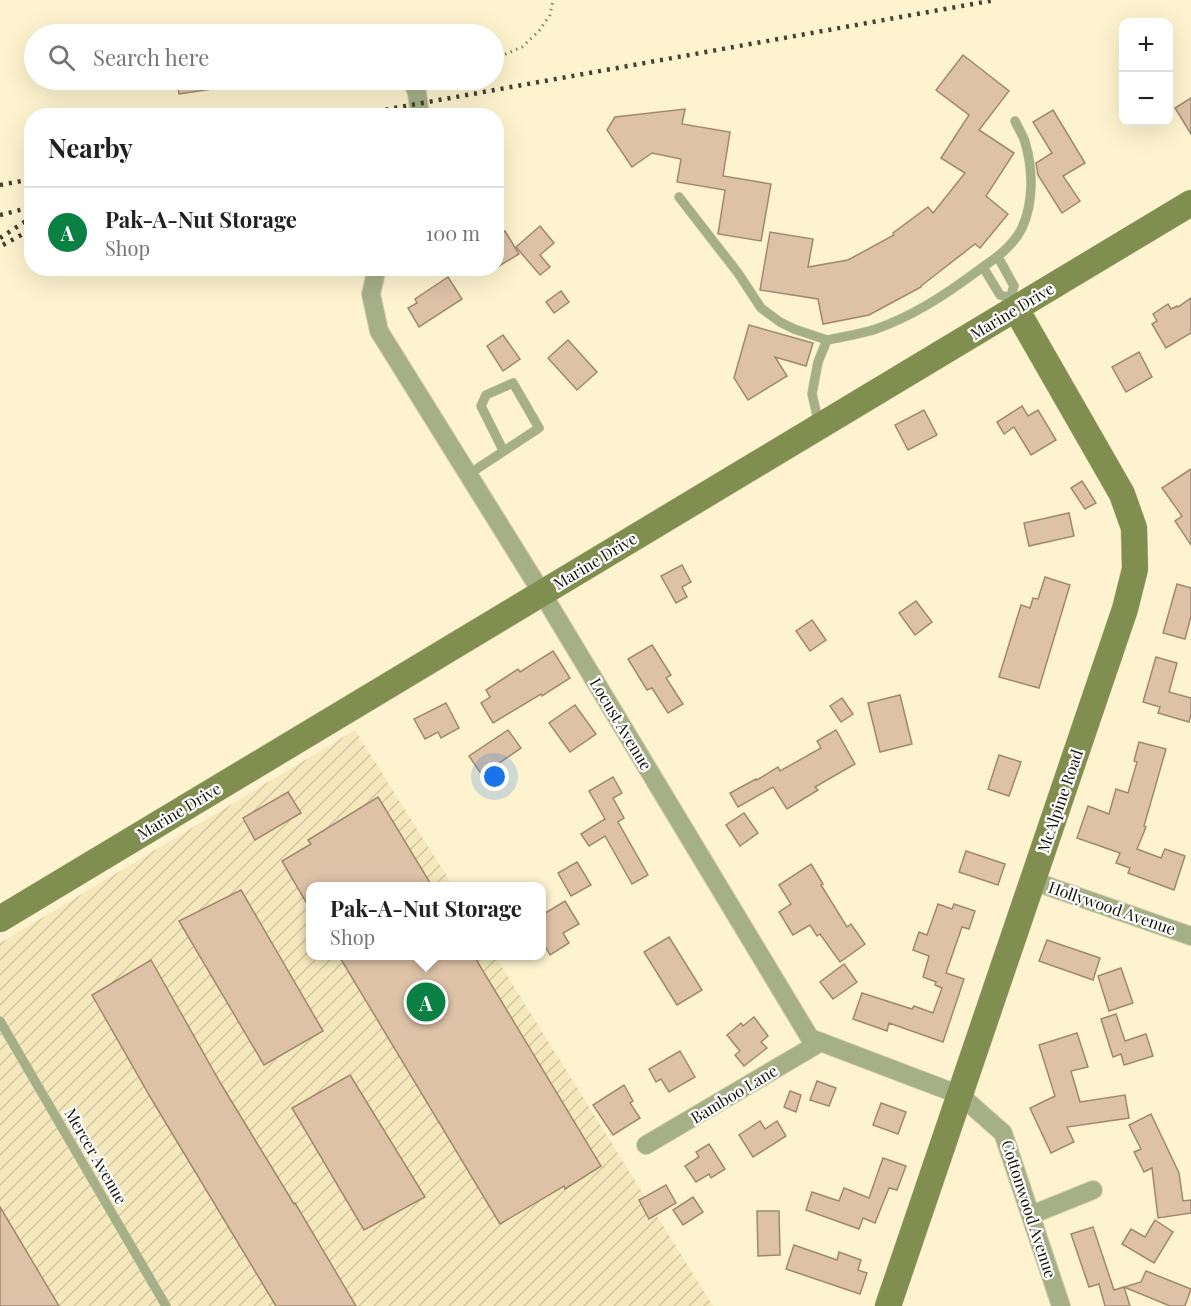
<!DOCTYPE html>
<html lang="en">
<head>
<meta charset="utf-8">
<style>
	:root { --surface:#fff; --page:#f6f6f6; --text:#202124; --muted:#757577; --line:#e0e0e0; --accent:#0b8043 }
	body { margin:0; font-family:"Playfair Display",serif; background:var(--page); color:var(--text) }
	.controls { position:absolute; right:18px; top:18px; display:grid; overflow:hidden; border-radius:12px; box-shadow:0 6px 24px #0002 }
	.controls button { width:54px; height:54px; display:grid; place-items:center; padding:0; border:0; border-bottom:2px solid var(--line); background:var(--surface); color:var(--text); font:30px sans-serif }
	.you { position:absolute; left:495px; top:777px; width:21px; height:21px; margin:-15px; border:4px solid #fff; border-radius:50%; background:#1a73e8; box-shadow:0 0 0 9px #1a73e833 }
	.badge { display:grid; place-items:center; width:39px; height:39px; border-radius:50%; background:var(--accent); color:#fff; font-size:20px; font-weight:700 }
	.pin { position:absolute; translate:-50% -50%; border:3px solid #fff; box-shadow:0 2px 6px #0006 }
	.popup { position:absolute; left:306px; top:882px; width:240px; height:78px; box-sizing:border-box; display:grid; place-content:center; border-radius:12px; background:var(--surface); filter:drop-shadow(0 2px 4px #0005); font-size:20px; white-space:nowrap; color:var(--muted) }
	.popup b { font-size:22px; color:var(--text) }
	.popup::after { content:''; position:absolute; left:50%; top:100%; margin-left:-12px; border:12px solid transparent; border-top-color:var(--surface) }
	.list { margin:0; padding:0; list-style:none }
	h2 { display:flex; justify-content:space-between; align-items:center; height:78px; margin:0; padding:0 24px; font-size:26px }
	h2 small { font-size:20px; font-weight:400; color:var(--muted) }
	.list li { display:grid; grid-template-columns:39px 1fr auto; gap:18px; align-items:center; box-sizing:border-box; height:90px; padding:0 24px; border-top:2px solid var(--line) }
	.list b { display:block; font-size:22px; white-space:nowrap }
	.list p { margin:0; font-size:20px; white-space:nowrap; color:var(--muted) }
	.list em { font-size:20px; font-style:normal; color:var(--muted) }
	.icon { flex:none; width:33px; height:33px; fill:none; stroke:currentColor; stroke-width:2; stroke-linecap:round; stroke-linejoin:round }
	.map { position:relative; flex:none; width:1191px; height:1306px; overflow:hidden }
	.search { position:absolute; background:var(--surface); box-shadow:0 6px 24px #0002; left:24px; top:24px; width:480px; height:66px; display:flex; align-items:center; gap:15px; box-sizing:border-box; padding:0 21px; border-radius:33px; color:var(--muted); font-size:22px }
	.panel { position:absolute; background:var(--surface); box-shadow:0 6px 24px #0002; left:24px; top:108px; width:480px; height:168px; border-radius:24px }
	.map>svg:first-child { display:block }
	.industrial { fill:url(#industrial-furrows) }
	.building { fill:#ddc2a6; stroke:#a1886d; stroke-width:1.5 }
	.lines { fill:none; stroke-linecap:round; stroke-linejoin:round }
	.lane-casing { stroke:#d8cfae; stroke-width:10 }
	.street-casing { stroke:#d8cfae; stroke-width:20 }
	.secondary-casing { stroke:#d8cfae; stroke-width:27 }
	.path { stroke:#888169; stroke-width:3; stroke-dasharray:1.5 4.5; stroke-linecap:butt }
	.lane { stroke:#a5b087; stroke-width:9 }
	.street { stroke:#a5b087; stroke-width:18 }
	.secondary { stroke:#808f50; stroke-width:26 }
	.rail { stroke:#443f2e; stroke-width:4.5; stroke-dasharray:3 6; stroke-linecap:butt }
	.labels { text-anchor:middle; stroke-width:4.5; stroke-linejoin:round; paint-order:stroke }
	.street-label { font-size:16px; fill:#161206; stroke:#fff }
</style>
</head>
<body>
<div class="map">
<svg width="1191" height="1306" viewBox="0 0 1191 1306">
	<defs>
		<pattern id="industrial-furrows" width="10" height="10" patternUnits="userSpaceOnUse" patternTransform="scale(1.5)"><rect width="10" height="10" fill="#f4e8bc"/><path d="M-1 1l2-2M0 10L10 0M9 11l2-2" fill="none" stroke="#d0c6a0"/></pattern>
	</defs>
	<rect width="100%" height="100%" fill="#fdf3ce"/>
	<path class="industrial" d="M 355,730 L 453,886 L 310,886 L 310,956 L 495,956 L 713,1306 L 0,1306 L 0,943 Z"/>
	<g class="building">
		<path d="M 963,55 L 1009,91 L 979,130 L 1014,153 L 986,196 L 1008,214 L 980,248 L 975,244 L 921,286 L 921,287 L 869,315 L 823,324 L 818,299 L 760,290 L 770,232 L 813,239 L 808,267 L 848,260 L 894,235 L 893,233 L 928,207 L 933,213 L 965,173 L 941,158 L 969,115 L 936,90 Z"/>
		<path d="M 177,80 L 224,80 L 225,87 L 179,94 Z"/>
		<path d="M 1191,98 L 1191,134 L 1175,108 Z"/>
		<path d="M 685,109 L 682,124 L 730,132 L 723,176 L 771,184 L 761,241 L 718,234 L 725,190 L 677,182 L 681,159 L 652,153 L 632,167 L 607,130 L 615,117 Z"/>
		<path d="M 1053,110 L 1085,163 L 1063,176 L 1080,201 L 1062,213 L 1038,175 L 1036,163 L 1052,153 L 1033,122 Z"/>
		<path d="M 540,226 L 554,243 L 540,255 L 550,267 L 540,275 L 516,247 Z"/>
		<path d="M 505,231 L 519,254 L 496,268 L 496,236 Z"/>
		<path d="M 448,277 L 462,299 L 419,327 L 408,308 L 417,303 L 415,299 Z"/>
		<path d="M 561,291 L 569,302 L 554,313 L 546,302 Z"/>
		<path d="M 1191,298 L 1191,333 L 1166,348 L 1152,324 L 1157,321 L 1153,314 L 1168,304 L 1171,309 L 1177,306 L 1178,307 Z"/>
		<path d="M 749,325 L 813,343 L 806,366 L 775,357 L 787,376 L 748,400 L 734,378 Z"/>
		<path d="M 503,335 L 520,359 L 503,371 L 487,346 Z"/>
		<path d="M 568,340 L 597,372 L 577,390 L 548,358 Z"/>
		<path d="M 1139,352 L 1152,377 L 1126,392 L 1112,367 Z"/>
		<path d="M 1022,406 L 1028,416 L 1038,410 L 1056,440 L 1031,455 L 1014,427 L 1004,434 L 997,422 Z"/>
		<path d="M 924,410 L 937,435 L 908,450 L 895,425 Z"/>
		<path d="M 1191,469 L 1191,545 L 1175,521 L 1182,516 L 1162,488 Z"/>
		<path d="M 1082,481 L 1096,503 L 1085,509 L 1071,488 Z"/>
		<path d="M 1069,513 L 1074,536 L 1029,546 L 1024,523 Z"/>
		<path d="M 682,565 L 691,582 L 682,587 L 687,597 L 676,603 L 661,576 Z"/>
		<path d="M 1045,577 L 1070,585 L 1039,688 L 999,677 L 1021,605 L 1030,608 L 1033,598 L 1038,599 Z"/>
		<path d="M 1177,584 L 1191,588 L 1191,616 L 1185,639 L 1163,633 Z"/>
		<path d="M 916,601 L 932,622 L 915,635 L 899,613 Z"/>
		<path d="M 812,620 L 826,640 L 810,651 L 796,631 Z"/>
		<path d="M 652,645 L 671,675 L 666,678 L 683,704 L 668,713 L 652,688 L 647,690 L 628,659 Z"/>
		<path d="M 553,651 L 570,678 L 542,696 L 541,694 L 493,723 L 481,703 L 490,697 L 486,690 L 518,669 L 520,672 Z"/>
		<path d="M 1156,657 L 1177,663 L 1169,692 L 1191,698 L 1191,714 L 1189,722 L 1158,713 L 1160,707 L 1143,702 Z"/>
		<path d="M 900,695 L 912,744 L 880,752 L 868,703 Z"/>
		<path d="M 842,698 L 853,714 L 841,722 L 830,706 Z"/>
		<path d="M 446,703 L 459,728 L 441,738 L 438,732 L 425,739 L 414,719 Z"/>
		<path d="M 575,705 L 596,734 L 570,752 L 549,723 Z"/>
		<path d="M 508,730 L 521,748 L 482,775 L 469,756 Z"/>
		<path d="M 836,730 L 855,764 L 815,787 L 818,790 L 787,809 L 773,787 L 738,807 L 730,793 L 756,779 L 757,780 L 778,767 L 780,771 L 821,748 L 817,741 Z"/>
		<path d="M 1139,742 L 1166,749 L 1144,826 L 1146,827 L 1137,849 L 1161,858 L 1165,849 L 1185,856 L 1174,890 L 1128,873 L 1130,868 L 1116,863 L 1120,853 L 1077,838 L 1088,806 L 1109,814 L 1116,789 L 1128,793 L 1137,762 L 1134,761 Z"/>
		<path d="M 999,755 L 1021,762 L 1009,796 L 988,789 Z"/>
		<path d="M 613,777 L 622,793 L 613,798 L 624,818 L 618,822 L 648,875 L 632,884 L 605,836 L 589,846 L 581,834 L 605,819 L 589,791 Z"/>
		<path d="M 288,792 L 301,813 L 255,840 L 243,818 Z"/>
		<path d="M 378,797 L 432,886 L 310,886 L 310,909 L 282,861 L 311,844 L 308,840 Z"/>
		<path d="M 744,813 L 758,833 L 740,846 L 726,825 Z"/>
		<path d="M 966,851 L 1005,864 L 998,885 L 959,872 Z"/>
		<path d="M 577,862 L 591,885 L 571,896 L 558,873 Z"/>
		<path d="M 811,864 L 823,884 L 821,885 L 847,927 L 851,924 L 865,944 L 840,962 L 820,934 L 817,936 L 810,925 L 793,935 L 779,912 L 791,904 L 779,885 Z"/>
		<path d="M 241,890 L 323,1031 L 264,1065 L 179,921 Z"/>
		<path d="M 565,901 L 579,924 L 563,933 L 569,943 L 550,955 L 542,940 L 542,915 Z"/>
		<path d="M 938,904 L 952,909 L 954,904 L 975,911 L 969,929 L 962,927 L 946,973 L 964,979 L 943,1042 L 889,1023 L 887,1031 L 853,1019 L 862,993 L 912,1009 L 914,1006 L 933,1013 L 942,988 L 935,985 L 936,982 L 923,977 L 929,956 L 913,950 L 919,932 L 927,935 Z"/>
		<path d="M 669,937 L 702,990 L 677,1005 L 644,952 Z"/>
		<path d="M 1047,940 L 1100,958 L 1093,980 L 1039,961 Z"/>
		<path d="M 339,956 L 474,956 L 601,1166 L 565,1189 L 564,1186 L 500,1224 Z"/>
		<path d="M 151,960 L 221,1084 L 294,1204 L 295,1203 L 356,1306 L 276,1306 L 152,1100 L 92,995 Z"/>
		<path d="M 844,964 L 857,982 L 833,999 L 820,982 Z"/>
		<path d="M 1121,968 L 1133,1003 L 1109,1011 L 1098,976 Z"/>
		<path d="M 1116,1014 L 1125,1041 L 1146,1034 L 1153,1056 L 1124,1065 L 1121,1054 L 1113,1057 L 1101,1019 Z"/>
		<path d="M 754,1017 L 768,1036 L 761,1042 L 767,1048 L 744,1066 L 735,1055 L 740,1051 L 727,1035 L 741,1023 L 743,1026 Z"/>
		<path d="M 1077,1033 L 1088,1067 L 1071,1071 L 1080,1102 L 1125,1095 L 1129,1118 L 1067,1127 L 1074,1142 L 1051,1153 L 1030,1108 L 1055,1096 L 1039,1045 Z"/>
		<path d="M 680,1051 L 695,1077 L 669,1092 L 661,1079 L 656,1082 L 649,1069 Z"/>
		<path d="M 350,1075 L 425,1197 L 364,1230 L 292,1108 Z"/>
		<path d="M 817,1081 L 836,1088 L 829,1106 L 810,1100 Z"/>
		<path d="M 624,1085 L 633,1101 L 630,1103 L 640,1118 L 613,1135 L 593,1105 Z"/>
		<path d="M 790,1091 L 801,1095 L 796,1112 L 784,1107 Z"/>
		<path d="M 881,1103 L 906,1112 L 898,1134 L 873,1125 Z"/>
		<path d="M 1151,1114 L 1179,1173 L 1183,1201 L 1191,1200 L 1191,1213 L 1158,1218 L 1152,1168 L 1144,1172 L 1134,1152 L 1141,1149 L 1129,1125 Z"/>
		<path d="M 760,1121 L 765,1129 L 777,1121 L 786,1136 L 753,1157 L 739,1135 Z"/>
		<path d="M 709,1144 L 725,1169 L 711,1178 L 709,1174 L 696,1182 L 685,1166 L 699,1157 L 696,1152 Z"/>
		<path d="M 883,1158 L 906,1166 L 897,1190 L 889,1188 L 875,1223 L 863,1218 L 859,1229 L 806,1210 L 812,1192 L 839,1201 L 844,1188 L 869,1198 Z"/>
		<path d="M 666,1185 L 676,1203 L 649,1219 L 639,1200 Z"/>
		<path d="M 693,1197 L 703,1212 L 683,1225 L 673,1210 Z"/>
		<path d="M 0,1207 L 59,1306 L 0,1306 Z"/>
		<path d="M 757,1211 L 779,1211 L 780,1255 L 758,1256 Z"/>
		<path d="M 1155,1220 L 1173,1232 L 1154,1263 L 1122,1244 L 1131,1229 L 1145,1237 Z"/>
		<path d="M 1093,1227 L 1114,1290 L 1124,1287 L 1130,1306 L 1105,1306 L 1099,1284 L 1089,1287 L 1071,1234 Z"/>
		<path d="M 794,1245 L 837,1260 L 839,1252 L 861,1260 L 858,1270 L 867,1273 L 860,1294 L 786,1269 Z"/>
		<path d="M 1146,1271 L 1191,1289 L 1185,1306 L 1170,1306 L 1124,1287 L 1141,1282 Z"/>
	</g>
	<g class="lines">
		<defs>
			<g id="lane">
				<path d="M 679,197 L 738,273 L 761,308 L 780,322 L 794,329 L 827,340"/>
				<path d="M 998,257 L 1014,286 L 1010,298 L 1015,307"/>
				<path d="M 983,267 L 1000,295 L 1010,298"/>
				<path d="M 819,424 L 812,394 L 818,362 L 827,340 C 843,337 861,334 876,329 C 913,316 945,295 976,272 C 993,260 1012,248 1022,228 C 1034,202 1033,169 1025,142 C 1023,135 1018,128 1015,121"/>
				<path d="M 469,474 L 539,428 L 513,383 L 486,395 L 481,406 L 503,450"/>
				<path d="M 0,1021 L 166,1306"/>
			</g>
			<g id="street">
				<path d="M 412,80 L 417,93 L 420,116"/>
				<path d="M 377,268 L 371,294 L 379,331 L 542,593 L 810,1038 L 960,1095 L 1003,1133 L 1061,1306"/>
				<path d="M 1033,881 L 1191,936"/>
				<path d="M 646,1145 L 821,1042"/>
				<path d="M 1031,1215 L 1093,1190"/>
			</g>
			<g id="secondary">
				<path d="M 0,919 L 1191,203"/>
				<path d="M 888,1306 L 1125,609 L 1135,569 L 1134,528 L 1122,494 L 1016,309"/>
			</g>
		</defs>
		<use href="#lane" class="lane-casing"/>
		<use href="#street" class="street-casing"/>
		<use href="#secondary" class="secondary-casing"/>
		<g class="path">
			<path d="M 494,59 L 522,47 L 539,31 L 550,15 L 553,0"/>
			<path d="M 433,86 L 448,80"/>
		</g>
		<use href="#lane" class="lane"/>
		<use href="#street" class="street"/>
		<use href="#secondary" class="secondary"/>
		<g class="rail">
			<path d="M 350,116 L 995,0"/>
			<path d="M 0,185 L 32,179"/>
			<path d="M 0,215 L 32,207"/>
			<path d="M 0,238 L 32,217"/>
			<path d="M 3,245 L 32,229"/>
		</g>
	</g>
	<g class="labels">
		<g class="street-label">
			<text transform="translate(1012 311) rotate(-31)" y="6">Marine Drive</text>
			<text transform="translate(595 561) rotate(-31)" y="6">Marine Drive</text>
			<text transform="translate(621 724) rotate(59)" y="6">Locust Avenue</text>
			<text transform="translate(1060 801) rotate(-71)" y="6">McAlpine Road</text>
			<text transform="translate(179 811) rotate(-31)" y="6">Marine Drive</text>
			<text transform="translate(1112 908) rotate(19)" y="6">Hollywood Avenue</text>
			<text transform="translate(734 1094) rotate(-31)" y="6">Bamboo Lane</text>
			<text transform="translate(96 1156) rotate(60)" y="6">Mercer Avenue</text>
			<text transform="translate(1029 1209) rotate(72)" y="6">Cottonwood Avenue</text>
		</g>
	</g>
</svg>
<div class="controls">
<button>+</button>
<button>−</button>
</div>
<div class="you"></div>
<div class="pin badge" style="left:426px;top:1002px">A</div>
<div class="popup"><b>Pak-A-Nut Storage</b>Shop</div>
<div class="search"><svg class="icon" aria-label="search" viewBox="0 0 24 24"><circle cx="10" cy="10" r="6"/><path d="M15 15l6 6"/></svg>Search here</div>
<section class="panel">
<h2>Nearby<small></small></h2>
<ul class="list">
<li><span class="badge">A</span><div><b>Pak-A-Nut Storage</b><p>Shop</p></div><em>100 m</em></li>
</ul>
</section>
</div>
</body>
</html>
